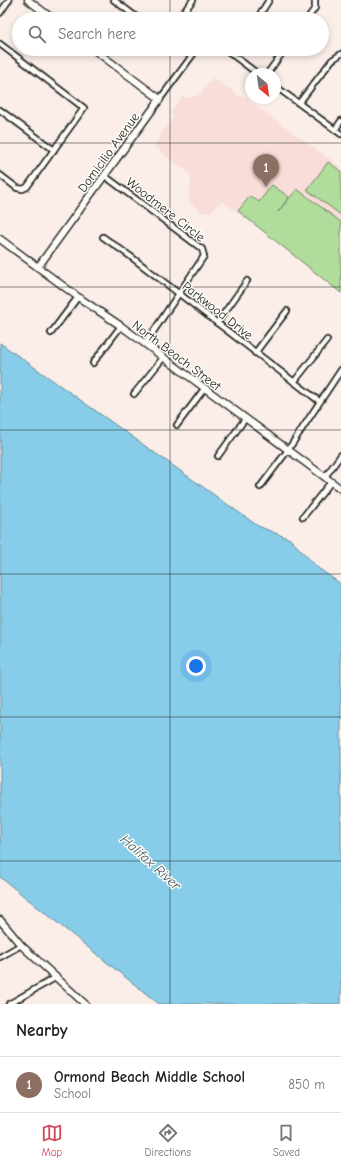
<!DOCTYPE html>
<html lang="en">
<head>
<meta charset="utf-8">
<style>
	:root { --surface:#fff; --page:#f6f6f6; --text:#202124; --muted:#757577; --line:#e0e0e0; --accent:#d1495b }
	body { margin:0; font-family:"Comic Neue",sans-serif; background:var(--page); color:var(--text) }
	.compass { position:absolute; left:245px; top:68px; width:36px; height:36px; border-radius:50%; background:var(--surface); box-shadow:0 2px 6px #0003; rotate:151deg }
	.you { position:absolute; left:196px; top:666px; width:14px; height:14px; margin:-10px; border:3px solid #fff; border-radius:50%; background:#1a73e8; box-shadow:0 0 0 6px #1a73e833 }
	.badge { display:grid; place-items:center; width:26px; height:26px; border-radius:50%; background:var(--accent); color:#fff; font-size:13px; font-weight:700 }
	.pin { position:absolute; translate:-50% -33px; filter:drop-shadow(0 1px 2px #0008) }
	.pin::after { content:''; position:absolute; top:21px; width:14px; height:12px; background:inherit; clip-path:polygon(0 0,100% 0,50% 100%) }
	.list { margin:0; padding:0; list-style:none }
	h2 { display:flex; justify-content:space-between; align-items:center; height:52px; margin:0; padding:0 16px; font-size:17px }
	h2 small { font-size:13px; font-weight:400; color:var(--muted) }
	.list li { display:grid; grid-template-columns:26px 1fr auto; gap:12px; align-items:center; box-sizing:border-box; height:56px; padding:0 16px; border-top:1px solid var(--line) }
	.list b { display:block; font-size:15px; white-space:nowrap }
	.list p { margin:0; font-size:13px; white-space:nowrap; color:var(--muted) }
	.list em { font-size:13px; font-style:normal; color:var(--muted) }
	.icon { flex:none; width:22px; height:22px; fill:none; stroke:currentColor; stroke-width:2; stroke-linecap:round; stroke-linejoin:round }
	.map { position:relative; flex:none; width:341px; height:1004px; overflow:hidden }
	.search { position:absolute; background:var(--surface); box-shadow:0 2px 6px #0003; left:12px; right:12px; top:12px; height:44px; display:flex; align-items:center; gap:10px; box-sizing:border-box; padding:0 14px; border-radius:22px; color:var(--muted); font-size:15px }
	.sheet { height:108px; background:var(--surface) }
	nav { display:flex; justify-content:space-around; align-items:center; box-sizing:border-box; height:56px; border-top:1px solid var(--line); background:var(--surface); font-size:11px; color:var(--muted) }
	nav a { display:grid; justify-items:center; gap:2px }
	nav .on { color:var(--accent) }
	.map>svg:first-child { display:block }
	.built { fill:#f8ddd8 }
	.green { fill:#b0dd9c; stroke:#6e8464 }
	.water { fill:#87cce8; stroke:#628c9c }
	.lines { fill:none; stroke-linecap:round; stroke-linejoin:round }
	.street-casing { stroke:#2b2b2b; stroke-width:8 }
	.secondary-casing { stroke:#2b2b2b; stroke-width:9 }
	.street { stroke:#fdfcf7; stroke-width:4.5 }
	.secondary { stroke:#fdfcf7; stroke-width:6 }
	.grid { fill:none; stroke:#2b2b2b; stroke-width:1; stroke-opacity:0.55 }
	.labels { text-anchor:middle; stroke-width:3; stroke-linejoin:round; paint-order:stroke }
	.street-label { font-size:13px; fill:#2b2b2b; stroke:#fdfcf7 }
	.water-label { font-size:14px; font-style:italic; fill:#475b64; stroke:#fdfcf7 }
</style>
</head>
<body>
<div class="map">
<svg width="341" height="1004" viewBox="0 0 341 1004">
	<rect width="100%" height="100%" fill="#fbeee9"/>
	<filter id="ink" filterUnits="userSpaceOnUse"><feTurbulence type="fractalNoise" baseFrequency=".025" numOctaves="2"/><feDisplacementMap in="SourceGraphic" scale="8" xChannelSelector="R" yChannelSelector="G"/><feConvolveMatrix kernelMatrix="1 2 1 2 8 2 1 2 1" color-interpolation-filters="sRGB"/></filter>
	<g filter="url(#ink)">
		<path class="built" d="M 213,78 L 240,96 L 248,97 L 249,101 L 341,167 L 341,293 L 264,231 L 223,202 L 217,205 L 211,212 L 201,212 L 188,201 L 191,181 L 189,173 L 153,146 L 174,116 L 170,113 L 183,96 L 189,98 L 199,95 Z"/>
		<g class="green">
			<path d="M 328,162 L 341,171 L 341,215 L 307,190 Z"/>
			<path d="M 272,185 L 289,197 L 278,212 L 297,189 L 341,222 L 341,293 L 238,211 L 250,196 L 259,202 Z"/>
		</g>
		<path class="water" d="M 0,343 L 258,526 L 290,539 L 318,568 L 341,584 L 341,1004 L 159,1004 L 0,877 Z"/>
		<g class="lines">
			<defs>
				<g id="street">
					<path d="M 114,0 L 139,19"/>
					<path d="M 0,13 L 9,0"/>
					<path d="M 178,19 L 193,0"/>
					<path d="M 257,19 L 269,0"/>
					<path d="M 307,19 L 315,8 L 315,0"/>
					<path d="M 0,44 L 84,108 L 27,187 L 23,189 L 17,188 L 0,175"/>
					<path d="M 225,49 L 258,74"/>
					<path d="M 278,49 L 283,52 L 285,49"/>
					<path d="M 267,74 L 283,52"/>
					<path d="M 275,86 L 341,134"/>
					<path d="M 160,99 L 197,49"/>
					<path d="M 299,103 L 332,60 L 341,54"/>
					<path d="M 0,110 L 54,150"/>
					<path d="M 335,130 L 341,121"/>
					<path d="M 105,176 L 202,249 L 204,256 L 145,344"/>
					<path d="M 103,237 L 130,256 L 319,401"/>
					<path d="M 217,323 L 247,281"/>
					<path d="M 51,333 L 78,297"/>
					<path d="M 255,353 L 287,311"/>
					<path d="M 93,363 L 121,326"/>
					<path d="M 294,382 L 327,340"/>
					<path d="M 134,394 L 163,358"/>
					<path d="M 177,425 L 204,389"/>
					<path d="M 218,456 L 245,419"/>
					<path d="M 325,477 L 341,455"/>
					<path d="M 260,487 L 288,450 L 341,370"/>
					<path d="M 303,517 L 331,482"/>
					<path d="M 0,957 L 21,945"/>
					<path d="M 9,1004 L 55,978"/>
				</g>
				<g id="secondary">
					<path d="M 28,0 L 53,19"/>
					<path d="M 0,239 L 78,297 L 121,326 L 341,489"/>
					<path d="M 38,267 L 160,99 L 93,49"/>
					<path d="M 0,920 L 21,945 L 85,1004"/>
				</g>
			</defs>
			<use href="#street" class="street-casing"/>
			<use href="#secondary" class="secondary-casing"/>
			<use href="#street" class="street"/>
			<use href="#secondary" class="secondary"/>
		</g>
	</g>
	<path class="grid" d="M 170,0 L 170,19M 170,49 L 170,1004M 0,143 L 341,143M 0,287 L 341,287M 0,430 L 341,430M 0,574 L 341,574M 0,717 L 341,717M 0,861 L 341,861"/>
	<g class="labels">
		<g class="street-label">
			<text transform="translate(108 152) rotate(-54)" y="5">Domicilio Avenue</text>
			<text transform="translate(166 209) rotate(38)" y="5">Woodmere Circle</text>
			<text transform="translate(218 310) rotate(38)" y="5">Parkwood Drive</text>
			<text transform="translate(177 355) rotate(37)" y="5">North Beach Street</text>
		</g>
		<g class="water-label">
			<text transform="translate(151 862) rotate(42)" y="5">Halifax River</text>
		</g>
	</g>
</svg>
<svg class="compass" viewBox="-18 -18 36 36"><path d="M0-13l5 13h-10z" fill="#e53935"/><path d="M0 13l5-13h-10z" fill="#757577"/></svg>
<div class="you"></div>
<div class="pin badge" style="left:266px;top:187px;background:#8d6e63">1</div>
<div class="search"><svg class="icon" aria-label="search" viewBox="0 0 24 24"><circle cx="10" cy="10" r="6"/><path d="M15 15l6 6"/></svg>Search here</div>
</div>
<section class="sheet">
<h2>Nearby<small></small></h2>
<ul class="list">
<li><span class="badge" style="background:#8d6e63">1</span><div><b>Ormond Beach Middle School</b><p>School</p></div><em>850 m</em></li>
</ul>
</section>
<nav>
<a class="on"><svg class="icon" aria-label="map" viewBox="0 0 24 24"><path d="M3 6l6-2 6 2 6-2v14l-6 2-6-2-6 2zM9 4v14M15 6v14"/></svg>Map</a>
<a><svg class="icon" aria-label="directions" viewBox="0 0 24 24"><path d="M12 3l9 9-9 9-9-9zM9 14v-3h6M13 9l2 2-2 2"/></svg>Directions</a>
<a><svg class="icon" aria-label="saved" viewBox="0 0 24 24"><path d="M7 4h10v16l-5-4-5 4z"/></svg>Saved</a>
</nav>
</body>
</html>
